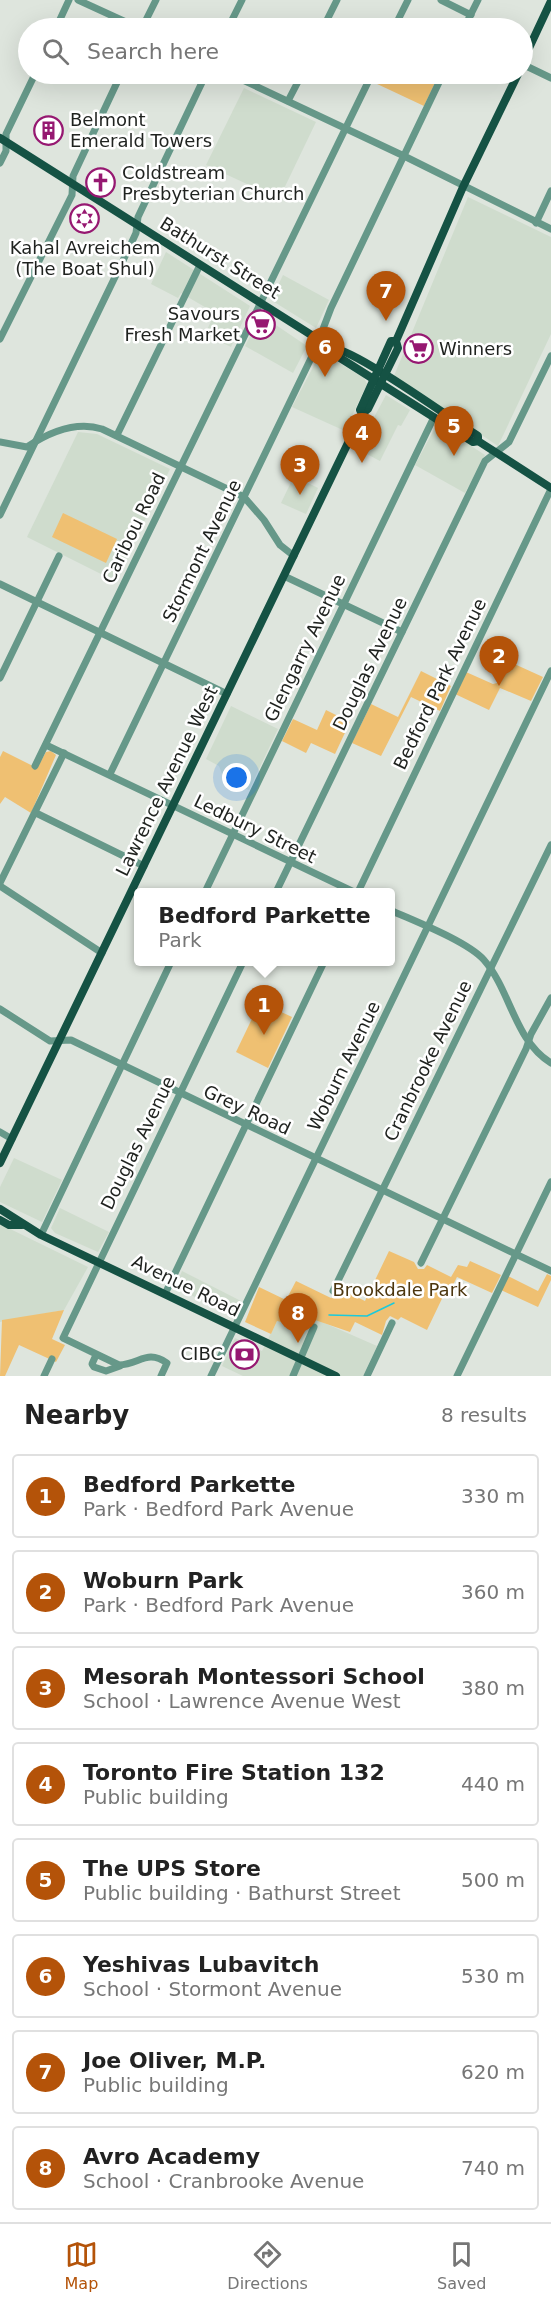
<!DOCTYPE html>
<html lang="en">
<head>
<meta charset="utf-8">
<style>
	:root { --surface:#fff; --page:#f6f6f6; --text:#222; --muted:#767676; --line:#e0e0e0; --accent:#b45309 }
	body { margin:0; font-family:"DejaVu Sans",sans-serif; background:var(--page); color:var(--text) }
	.you { position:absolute; left:237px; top:778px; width:21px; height:21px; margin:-15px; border:4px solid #fff; border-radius:50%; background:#1a73e8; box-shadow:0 0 0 9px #1a73e833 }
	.badge { display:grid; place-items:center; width:39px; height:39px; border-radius:50%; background:var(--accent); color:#fff; font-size:20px; font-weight:700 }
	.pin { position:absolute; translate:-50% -50px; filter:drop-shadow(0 2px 3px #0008) }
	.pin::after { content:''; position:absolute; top:32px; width:21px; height:18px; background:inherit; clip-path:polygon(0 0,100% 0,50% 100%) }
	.popup { position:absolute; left:134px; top:888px; width:261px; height:78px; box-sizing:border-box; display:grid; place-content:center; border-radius:6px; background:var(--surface); filter:drop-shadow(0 2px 4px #0005); font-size:20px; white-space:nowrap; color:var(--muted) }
	.popup b { font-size:22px; color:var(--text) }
	.popup::after { content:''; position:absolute; left:50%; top:100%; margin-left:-12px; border:12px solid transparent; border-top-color:var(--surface) }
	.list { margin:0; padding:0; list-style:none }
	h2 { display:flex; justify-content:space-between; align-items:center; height:78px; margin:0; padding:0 24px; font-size:26px }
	h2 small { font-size:20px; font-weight:400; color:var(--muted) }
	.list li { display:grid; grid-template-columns:39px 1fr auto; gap:18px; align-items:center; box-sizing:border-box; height:84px; margin:0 12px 12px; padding:0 12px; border:2px solid var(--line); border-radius:6px }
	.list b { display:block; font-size:22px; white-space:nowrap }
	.list p { margin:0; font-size:20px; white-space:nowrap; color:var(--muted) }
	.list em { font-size:20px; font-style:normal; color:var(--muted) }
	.icon { flex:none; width:33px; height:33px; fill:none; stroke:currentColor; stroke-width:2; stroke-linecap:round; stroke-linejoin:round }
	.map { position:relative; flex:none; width:551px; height:1376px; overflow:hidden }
	.search { position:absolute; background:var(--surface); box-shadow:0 6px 24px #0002; left:18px; right:18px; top:18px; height:66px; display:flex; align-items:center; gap:15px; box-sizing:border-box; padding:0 21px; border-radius:33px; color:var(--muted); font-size:22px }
	.sheet { height:846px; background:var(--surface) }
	nav { display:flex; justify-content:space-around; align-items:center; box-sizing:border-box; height:84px; border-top:2px solid var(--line); background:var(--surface); font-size:16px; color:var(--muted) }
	nav a { display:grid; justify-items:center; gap:3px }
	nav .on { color:var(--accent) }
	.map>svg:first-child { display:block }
	.built { fill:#cfdccd }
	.green { fill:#efc072 }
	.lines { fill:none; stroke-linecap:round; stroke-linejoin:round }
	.stream { stroke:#1bcadc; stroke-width:1.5 }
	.minor { stroke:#669889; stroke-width:7 }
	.major { stroke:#155244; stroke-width:8 }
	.labels { text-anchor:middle; stroke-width:5; stroke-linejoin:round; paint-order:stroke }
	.poi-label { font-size:18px; fill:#1f221f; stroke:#fff; text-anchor:start }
	.street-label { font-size:18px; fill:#1f221f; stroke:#fff }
	.park-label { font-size:18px; fill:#4c360e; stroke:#fff }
</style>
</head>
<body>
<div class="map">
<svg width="551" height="1376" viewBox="0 0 551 1376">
	<rect width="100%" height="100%" fill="#dee5dd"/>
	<g class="built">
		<path d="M 244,88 L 316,122 L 279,199 L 206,165 Z"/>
		<path d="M 468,197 L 551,237 L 551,334 L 498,446 L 394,376 Z"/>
		<path d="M 166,252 L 250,306 L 231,347 L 205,334 L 215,313 L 181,293 L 178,298 L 151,284 Z"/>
		<path d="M 283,275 L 329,300 L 316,328 L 271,300 Z"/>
		<path d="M 261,315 L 307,346 L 293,373 L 245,346 Z"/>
		<path d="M 321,352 L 364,378 L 367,384 L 345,431 L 292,407 Z"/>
		<path d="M 386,395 L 410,410 L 401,426 L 398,425 L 380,461 L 357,449 Z"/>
		<path d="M 437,424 L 485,455 L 465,493 L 415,465 Z"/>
		<path d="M 78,432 L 97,434 L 170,469 L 115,581 L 27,537 Z"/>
		<path d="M 294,476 L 318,488 L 306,514 L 281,503 Z"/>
		<path d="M 231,706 L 278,729 L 249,790 L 224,779 L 219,766 L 206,759 Z"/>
		<path d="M 14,1158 L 62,1180 L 42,1222 L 0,1202 L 0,1187 Z"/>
		<path d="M 60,1208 L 109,1232 L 98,1252 L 55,1233 L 51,1228 Z"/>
		<path d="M 0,1224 L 88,1267 L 64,1310 L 0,1322 Z"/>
		<path d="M 182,1271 L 241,1301 L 233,1316 L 175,1287 Z"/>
		<path d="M 288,1307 L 377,1346 L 363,1376 L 243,1376 L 222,1366 L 235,1338 L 262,1351 L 277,1321 L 281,1322 Z"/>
	</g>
	<g class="green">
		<path d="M 379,74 L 439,74 L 424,106 L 375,83 Z"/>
		<path d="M 63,513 L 117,539 L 106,563 L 52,537 Z"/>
		<path d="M 510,662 L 543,677 L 531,701 L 500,688 L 489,710 L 455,694 L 466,672 L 493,684 L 501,682 Z"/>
		<path d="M 421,671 L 451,686 L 440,711 L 411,697 L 381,756 L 352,743 L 371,704 L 398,717 Z"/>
		<path d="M 326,710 L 350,722 L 335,754 L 311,743 L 306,753 L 282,741 L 293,719 L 317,730 Z"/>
		<path d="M 3,751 L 37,768 L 46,752 L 51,751 L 56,755 L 31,813 L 5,797 L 0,804 L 0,757 Z"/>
		<path d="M 260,1002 L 292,1017 L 268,1068 L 236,1052 Z"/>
		<path d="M 389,1251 L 414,1262 L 418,1269 L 424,1269 L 427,1265 L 451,1277 L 458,1265 L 467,1267 L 470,1261 L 501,1275 L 492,1293 L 457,1277 L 453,1285 L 449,1284 L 427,1330 L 401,1317 L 398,1320 L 390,1316 L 386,1321 L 382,1335 L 355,1322 L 350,1332 L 315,1320 L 288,1307 L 281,1322 L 277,1321 L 271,1334 L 245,1322 L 259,1287 L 286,1300 L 296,1281 L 331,1298 L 339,1295 L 340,1289 L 365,1301 Z"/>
		<path d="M 547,1274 L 551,1276 L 551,1280 L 538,1307 L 501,1290 L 508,1276 L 538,1291 Z"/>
		<path d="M 64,1310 L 52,1339 L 65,1345 L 56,1362 L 19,1345 L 5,1376 L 0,1376 L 2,1320 Z"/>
	</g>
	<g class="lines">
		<path class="stream" d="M 329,1315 L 367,1316 L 394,1303"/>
		<g class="minor">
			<path d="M 78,0 L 139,28"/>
			<path d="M 441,0 L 471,15"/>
			<path d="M 56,28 L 69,0"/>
			<path d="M 142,28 L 156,0"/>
			<path d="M 228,28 L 242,0"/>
			<path d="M 323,28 L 337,0"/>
			<path d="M 394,28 L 408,0"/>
			<path d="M 464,28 L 478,0"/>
			<path d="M 522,64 L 551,78"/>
			<path d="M 230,74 L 404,156 L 551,229"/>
			<path d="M 288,101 L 302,74"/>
			<path d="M 0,163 L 6,151 L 6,134 L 35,74"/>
			<path d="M 536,223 L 551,191"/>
			<path d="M 0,339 L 72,195 L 73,176 L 121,74"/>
			<path d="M 117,435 L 200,265"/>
			<path d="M 0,442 L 27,447 C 48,433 76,421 102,429 L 244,497 L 264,520 L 280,545 L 294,556"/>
			<path d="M 0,515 L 130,246 L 136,233 L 138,217 L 206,74"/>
			<path d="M 284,576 L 402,632"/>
			<path d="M 0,584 L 227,694"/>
			<path d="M 0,678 L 59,556"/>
			<path d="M 46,745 L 354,892"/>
			<path d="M 35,766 L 372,74"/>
			<path d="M 110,774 L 315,350 L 331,308 L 443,74"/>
			<path d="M 36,813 L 144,866"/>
			<path d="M 0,883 L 64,753"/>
			<path d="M 0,886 L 102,953"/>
			<path d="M 205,892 L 434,417"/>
			<path d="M 276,892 L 485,461 L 509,442 L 551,356"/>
			<path d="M 358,892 L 551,489"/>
			<path d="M 390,910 C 414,921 467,941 484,960 C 511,991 514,1040 551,1063"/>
			<path d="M 0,1009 L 50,1041 L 71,1040 L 551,1271"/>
			<path d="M 0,1132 L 12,1139"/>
			<path d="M 41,1235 L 171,962"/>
			<path d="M 421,1263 L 526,1049 L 531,1034 L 551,998"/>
			<path d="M 333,1291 L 551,845"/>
			<path d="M 165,1294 L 324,962"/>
			<path d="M 96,1355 L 92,1364 L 94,1367 L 106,1371 L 120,1366"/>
			<path d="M 44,1376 L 52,1359"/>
			<path d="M 161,1376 L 167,1363 C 147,1349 140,1364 119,1365 L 63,1338 L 243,962"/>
			<path d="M 211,1376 L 551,671"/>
			<path d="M 293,1376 L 314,1327"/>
			<path d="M 367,1376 L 392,1323"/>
			<path d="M 457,1376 L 551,1182"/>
		</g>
		<g class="major">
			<path d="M 522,63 L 551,1"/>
			<path d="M 0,138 L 332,348 C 356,350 451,419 478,436 L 478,441"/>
			<path d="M 332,348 L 337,356 L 473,442 L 478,441 L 551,488"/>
			<path d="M 362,414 L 368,409 L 398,348 L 396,341 L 463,187 L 518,74"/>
			<path d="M 0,1163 L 362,414 L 360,410 L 391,341 L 396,341"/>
			<path d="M 0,1209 L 41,1235 L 336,1376"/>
			<path d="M 0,1220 L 9,1225 L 22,1225"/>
		</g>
	</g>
	<defs>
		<symbol id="building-ring" viewBox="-11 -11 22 22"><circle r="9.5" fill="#fff" stroke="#961871" stroke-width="1.5"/><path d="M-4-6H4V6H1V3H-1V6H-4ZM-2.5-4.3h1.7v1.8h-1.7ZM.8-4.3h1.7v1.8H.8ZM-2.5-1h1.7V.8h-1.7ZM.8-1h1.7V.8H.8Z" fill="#961871"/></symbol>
		<symbol id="church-ring" viewBox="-11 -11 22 22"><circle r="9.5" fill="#fff" stroke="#961871" stroke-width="1.5"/><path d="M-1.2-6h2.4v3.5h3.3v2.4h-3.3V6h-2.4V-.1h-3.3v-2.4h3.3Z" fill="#961871"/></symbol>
		<symbol id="synagogue-ring" viewBox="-11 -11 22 22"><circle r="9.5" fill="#fff" stroke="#961871" stroke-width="1.5"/><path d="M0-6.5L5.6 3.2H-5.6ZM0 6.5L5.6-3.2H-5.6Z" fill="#961871"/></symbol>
		<symbol id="supermarket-ring" viewBox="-11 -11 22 22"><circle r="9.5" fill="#fff" stroke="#961871" stroke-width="1.5"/><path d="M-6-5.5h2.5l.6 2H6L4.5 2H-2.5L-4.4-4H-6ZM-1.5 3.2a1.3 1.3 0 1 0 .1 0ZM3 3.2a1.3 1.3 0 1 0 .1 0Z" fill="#961871"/></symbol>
		<symbol id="bank-ring" viewBox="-11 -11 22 22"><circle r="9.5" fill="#fff" stroke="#961871" stroke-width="1.5"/><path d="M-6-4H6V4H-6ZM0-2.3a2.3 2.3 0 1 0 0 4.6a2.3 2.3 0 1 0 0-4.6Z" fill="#961871"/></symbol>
	</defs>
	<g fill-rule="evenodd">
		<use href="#building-ring" x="32" y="114" width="33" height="33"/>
		<use href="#church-ring" x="84" y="166" width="33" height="33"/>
		<use href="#synagogue-ring" x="68" y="202" width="33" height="33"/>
		<use href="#supermarket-ring" x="244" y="308" width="33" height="33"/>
		<use href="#supermarket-ring" x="402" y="332" width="33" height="33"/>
		<use href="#bank-ring" x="228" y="1338" width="33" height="33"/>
	</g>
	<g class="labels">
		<g class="poi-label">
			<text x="70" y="126">Belmont<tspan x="70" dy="21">Emerald Towers</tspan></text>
			<text x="122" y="179">Coldstream<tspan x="122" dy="21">Presbyterian Church</tspan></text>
			<text x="85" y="254" text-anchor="middle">Kahal Avreichem<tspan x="85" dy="21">(The Boat Shul)</tspan></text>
			<text x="240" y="320" text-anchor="end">Savours<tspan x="240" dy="21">Fresh Market</tspan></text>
			<text x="439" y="355">Winners</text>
			<text x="223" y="1360" text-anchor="end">CIBC</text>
		</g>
		<g class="street-label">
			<text transform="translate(220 258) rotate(32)" y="6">Bathurst Street</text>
			<text transform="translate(134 528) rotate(-64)" y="6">Caribou Road</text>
			<text transform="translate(202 551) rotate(-64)" y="6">Stormont Avenue</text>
			<text transform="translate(305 648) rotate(-64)" y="6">Glengarry Avenue</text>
			<text transform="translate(370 664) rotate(-64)" y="6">Douglas Avenue</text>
			<text transform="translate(440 684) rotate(-64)" y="6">Bedford Park Avenue</text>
			<text transform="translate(167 781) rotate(-64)" y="6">Lawrence Avenue West</text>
			<text transform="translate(255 829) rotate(26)" y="6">Ledbury Street</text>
			<text transform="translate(428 1061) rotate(-64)" y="6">Cranbrooke Avenue</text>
			<text transform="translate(344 1066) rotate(-64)" y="6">Woburn Avenue</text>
			<text transform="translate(247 1110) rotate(25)" y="6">Grey Road</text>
			<text transform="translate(138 1143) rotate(-64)" y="6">Douglas Avenue</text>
			<text transform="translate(186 1286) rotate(26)" y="6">Avenue Road</text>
		</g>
		<g class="park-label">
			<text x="400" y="1296">Brookdale Park</text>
		</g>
	</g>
</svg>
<div class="you"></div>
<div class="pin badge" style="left:264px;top:1035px">1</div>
<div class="popup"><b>Bedford Parkette</b>Park</div>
<div class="pin badge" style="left:499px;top:686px">2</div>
<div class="pin badge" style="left:300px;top:495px">3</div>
<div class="pin badge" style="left:362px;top:463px">4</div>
<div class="pin badge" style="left:454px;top:456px">5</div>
<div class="pin badge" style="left:325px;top:377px">6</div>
<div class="pin badge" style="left:386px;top:321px">7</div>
<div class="pin badge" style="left:298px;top:1343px">8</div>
<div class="search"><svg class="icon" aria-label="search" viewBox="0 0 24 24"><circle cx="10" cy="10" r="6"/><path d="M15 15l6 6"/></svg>Search here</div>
</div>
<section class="sheet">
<h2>Nearby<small>8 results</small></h2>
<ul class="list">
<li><span class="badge">1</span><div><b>Bedford Parkette</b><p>Park · Bedford Park Avenue</p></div><em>330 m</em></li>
<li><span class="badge">2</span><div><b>Woburn Park</b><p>Park · Bedford Park Avenue</p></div><em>360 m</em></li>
<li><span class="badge">3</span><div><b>Mesorah Montessori School</b><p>School · Lawrence Avenue West</p></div><em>380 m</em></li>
<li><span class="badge">4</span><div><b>Toronto Fire Station 132</b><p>Public building</p></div><em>440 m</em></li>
<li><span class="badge">5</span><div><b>The UPS Store</b><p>Public building · Bathurst Street</p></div><em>500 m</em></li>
<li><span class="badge">6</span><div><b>Yeshivas Lubavitch</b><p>School · Stormont Avenue</p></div><em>530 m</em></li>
<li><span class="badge">7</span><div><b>Joe Oliver, M.P.</b><p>Public building</p></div><em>620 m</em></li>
<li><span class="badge">8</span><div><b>Avro Academy</b><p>School · Cranbrooke Avenue</p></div><em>740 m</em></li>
</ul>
</section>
<nav>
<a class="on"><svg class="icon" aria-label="map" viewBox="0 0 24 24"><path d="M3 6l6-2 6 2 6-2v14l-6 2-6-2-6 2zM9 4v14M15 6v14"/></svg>Map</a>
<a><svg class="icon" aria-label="directions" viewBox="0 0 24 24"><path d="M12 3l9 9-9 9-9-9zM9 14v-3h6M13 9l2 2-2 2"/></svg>Directions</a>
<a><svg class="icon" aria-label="saved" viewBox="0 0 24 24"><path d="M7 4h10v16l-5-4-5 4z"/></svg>Saved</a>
</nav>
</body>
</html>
